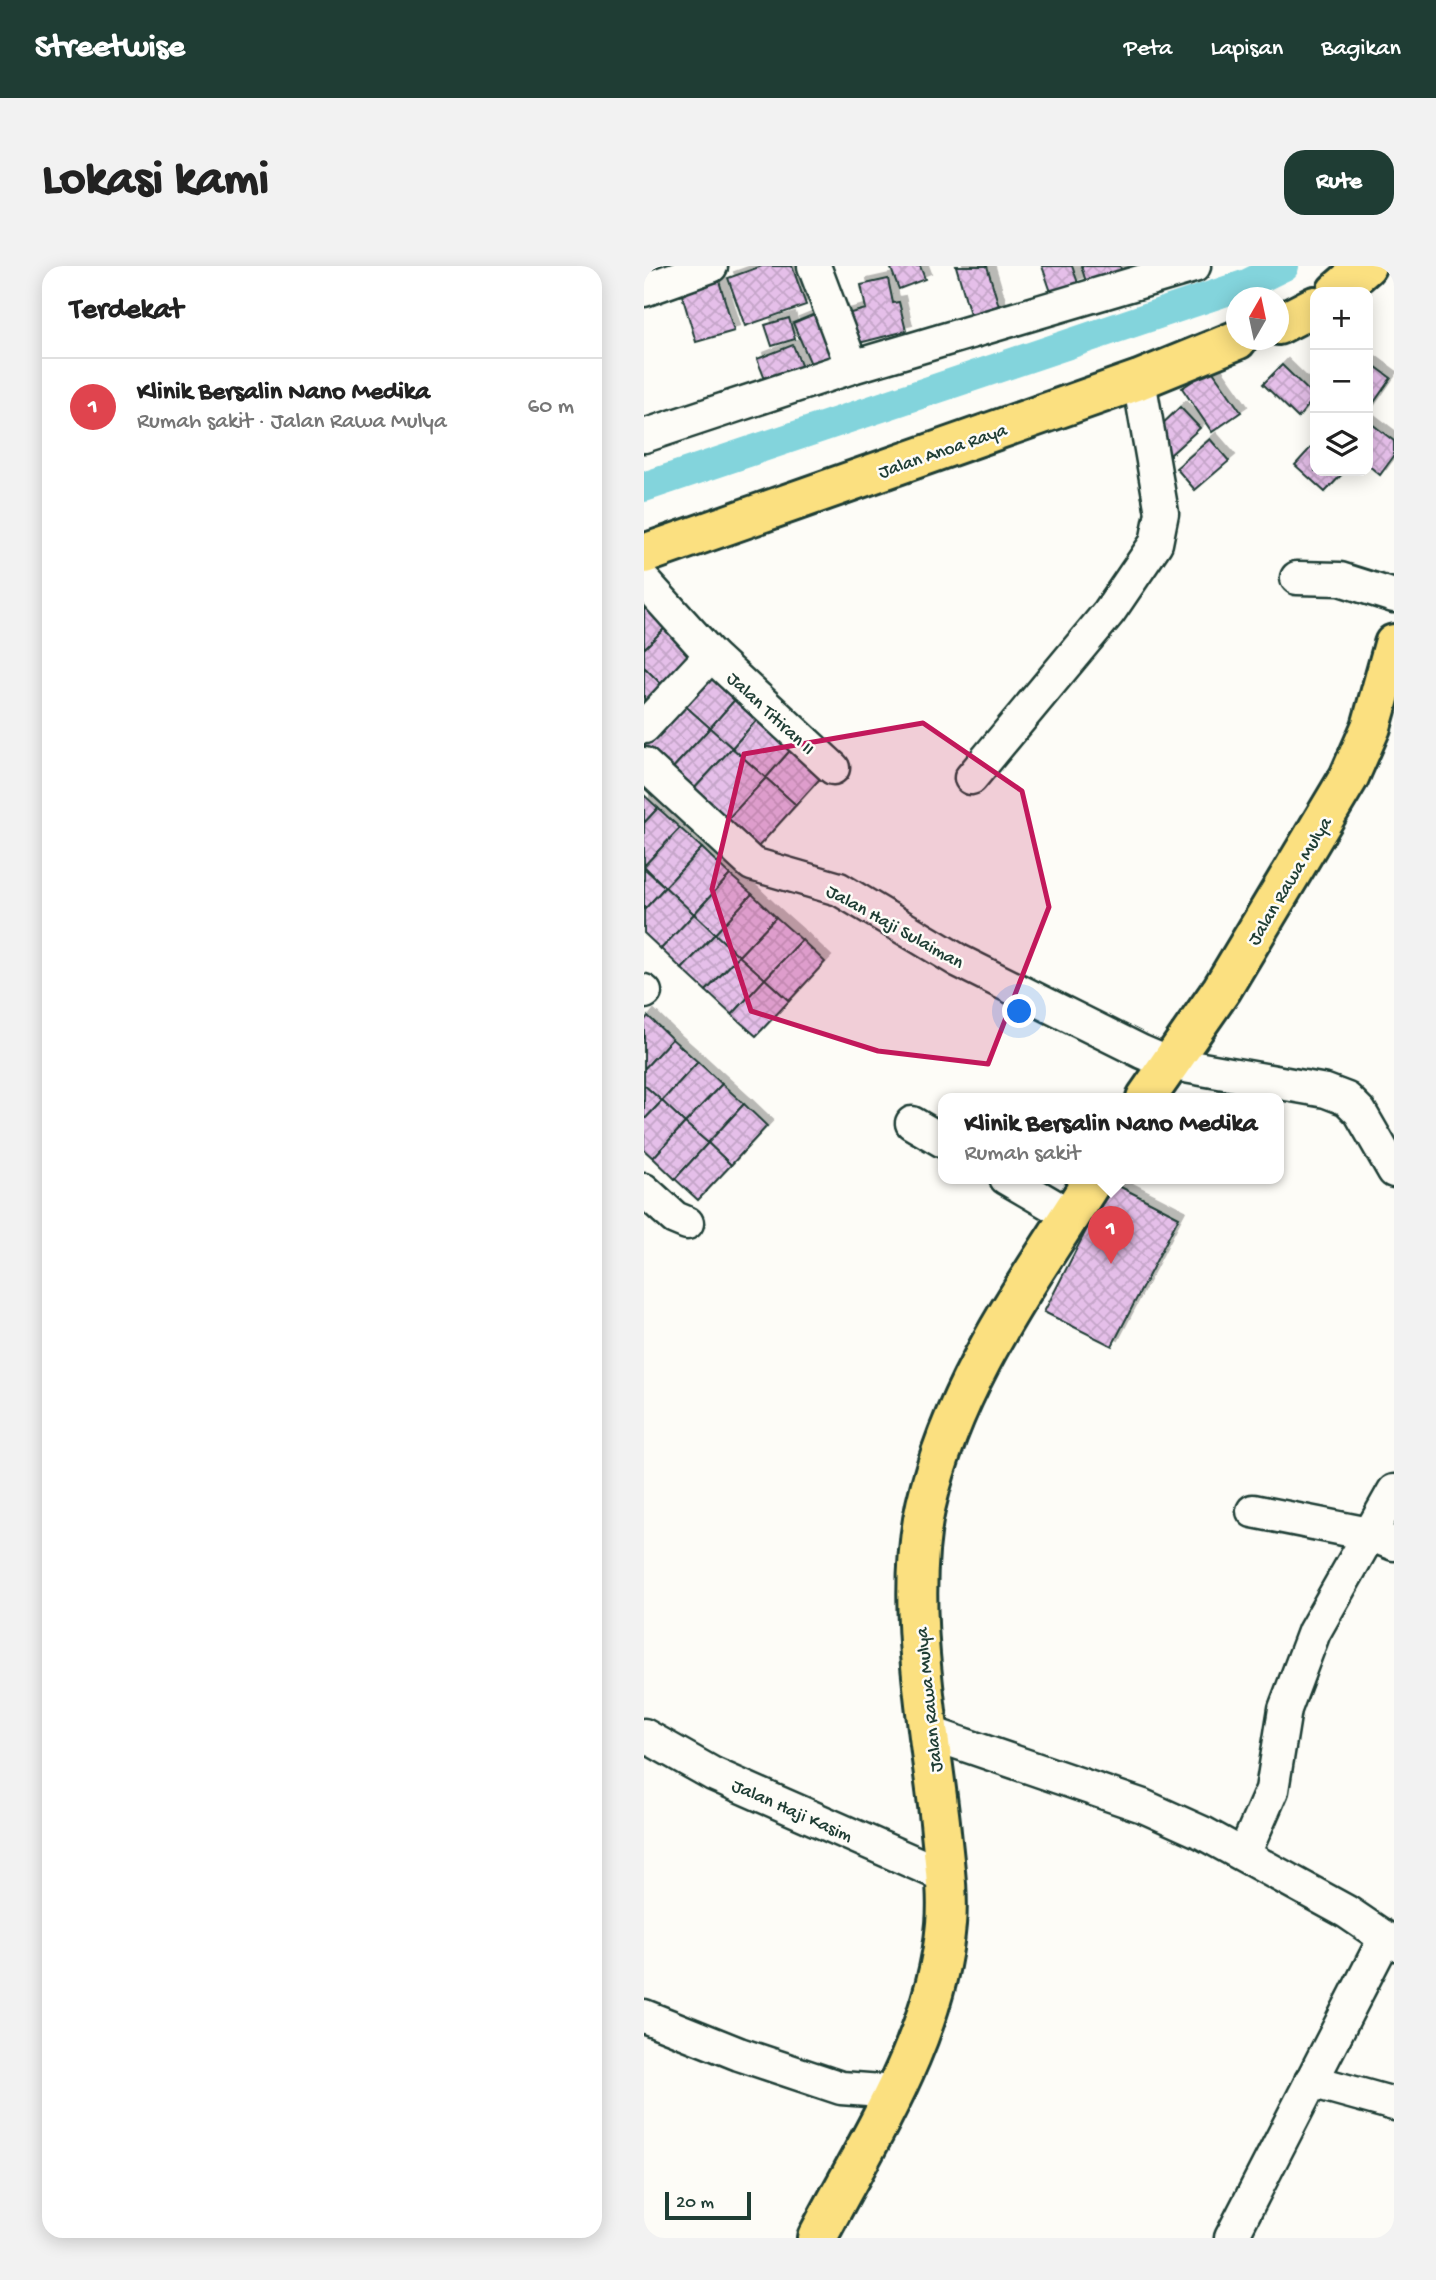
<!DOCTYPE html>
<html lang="id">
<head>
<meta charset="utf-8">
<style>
	:root { --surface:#fff; --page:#f2f2f2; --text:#222; --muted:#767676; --line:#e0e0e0; --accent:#1f3d34 }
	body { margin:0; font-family:"Gochi Hand",sans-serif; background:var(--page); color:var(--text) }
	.controls { position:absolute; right:21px; top:21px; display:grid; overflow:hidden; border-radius:14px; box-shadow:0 4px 18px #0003 }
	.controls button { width:63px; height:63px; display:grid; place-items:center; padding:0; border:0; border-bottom:2px solid var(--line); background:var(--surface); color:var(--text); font:35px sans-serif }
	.compass { position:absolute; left:582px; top:21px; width:63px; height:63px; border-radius:50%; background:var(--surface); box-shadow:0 4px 18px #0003; rotate:9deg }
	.scale { position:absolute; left:21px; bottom:18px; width:86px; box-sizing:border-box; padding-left:7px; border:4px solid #1f3d34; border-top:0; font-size:19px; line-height:24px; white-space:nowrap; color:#1f3d34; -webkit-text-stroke:5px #fdfcf7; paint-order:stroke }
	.you { position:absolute; left:376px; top:746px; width:24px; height:24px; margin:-18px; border:5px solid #fff; border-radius:50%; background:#1a73e8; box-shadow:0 0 0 10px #1a73e833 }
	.badge { display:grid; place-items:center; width:46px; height:46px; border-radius:50%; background:var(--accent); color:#fff; font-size:23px; font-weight:700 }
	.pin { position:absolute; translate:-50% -58px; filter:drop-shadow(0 2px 4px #0008) }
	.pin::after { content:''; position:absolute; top:37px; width:24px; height:21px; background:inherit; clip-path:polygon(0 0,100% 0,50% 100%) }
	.popup { position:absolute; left:294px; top:827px; width:346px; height:91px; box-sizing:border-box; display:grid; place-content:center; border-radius:14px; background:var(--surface); filter:drop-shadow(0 2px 5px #0005); font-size:23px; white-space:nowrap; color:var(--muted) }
	.popup b { font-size:26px; color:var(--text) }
	.popup::after { content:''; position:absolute; left:50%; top:100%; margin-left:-14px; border:14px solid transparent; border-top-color:var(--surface) }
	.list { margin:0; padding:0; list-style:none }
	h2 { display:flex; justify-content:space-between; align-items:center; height:91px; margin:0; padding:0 28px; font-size:30px }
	h2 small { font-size:23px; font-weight:400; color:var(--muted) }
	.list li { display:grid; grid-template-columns:46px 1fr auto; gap:21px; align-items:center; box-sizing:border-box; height:98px; padding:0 28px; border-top:2px solid var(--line) }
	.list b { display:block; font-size:26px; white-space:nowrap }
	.list p { margin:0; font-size:23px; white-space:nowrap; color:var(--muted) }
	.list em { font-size:23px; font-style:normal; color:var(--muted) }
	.icon { flex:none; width:38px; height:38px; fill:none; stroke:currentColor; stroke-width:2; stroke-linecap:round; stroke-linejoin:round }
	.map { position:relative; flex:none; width:750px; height:1972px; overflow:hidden; border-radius:21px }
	header { display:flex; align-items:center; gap:42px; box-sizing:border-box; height:98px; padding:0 35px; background:var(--accent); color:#fff }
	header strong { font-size:33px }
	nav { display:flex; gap:38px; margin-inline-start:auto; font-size:24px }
	.intro { display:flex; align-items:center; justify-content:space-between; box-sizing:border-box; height:168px; padding:0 42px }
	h1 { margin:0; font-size:49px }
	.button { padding:18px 32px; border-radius:21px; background:var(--accent); color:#fff; font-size:24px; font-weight:700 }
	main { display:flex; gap:42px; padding:0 42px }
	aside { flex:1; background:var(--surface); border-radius:21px; box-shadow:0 4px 18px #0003 }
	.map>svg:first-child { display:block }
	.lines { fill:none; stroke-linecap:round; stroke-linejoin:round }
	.canal { stroke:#83d4dc; stroke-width:30 }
	.building { fill:url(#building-cross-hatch); stroke:#1f3d34; stroke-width:2; filter:url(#shadow) }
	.minor-casing { stroke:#1f3d34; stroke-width:37 }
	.major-casing { stroke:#1f3d34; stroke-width:44 }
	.minor { stroke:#fdfcf7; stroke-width:32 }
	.major { stroke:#fbe080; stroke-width:38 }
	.marked { fill:#c2185b; fill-opacity:0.2; stroke:#c2185b; stroke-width:5; stroke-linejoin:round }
	.labels { text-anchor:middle; stroke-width:5; stroke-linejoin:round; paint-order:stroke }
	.street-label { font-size:19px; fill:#1f3d34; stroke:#fdfcf7 }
</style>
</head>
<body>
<header>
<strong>Streetwise</strong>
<nav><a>Peta</a><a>Lapisan</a><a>Bagikan</a></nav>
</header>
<div class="intro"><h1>Lokasi kami</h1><a class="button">Rute</a></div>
<main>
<aside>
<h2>Terdekat<small></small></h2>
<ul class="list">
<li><span class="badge" style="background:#e0444e">1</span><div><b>Klinik Bersalin Nano Medika</b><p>Rumah sakit · Jalan Rawa Mulya</p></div><em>60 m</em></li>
</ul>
</aside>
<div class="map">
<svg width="750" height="1972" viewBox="0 0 750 1972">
	<defs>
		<pattern id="building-cross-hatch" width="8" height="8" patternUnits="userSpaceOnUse" patternTransform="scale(1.75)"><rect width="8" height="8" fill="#e5bfe9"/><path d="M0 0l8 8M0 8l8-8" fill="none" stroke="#c4a5c8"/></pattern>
		<filter id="shadow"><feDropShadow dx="6" dy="-6" stdDeviation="0" flood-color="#0004"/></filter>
	</defs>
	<rect width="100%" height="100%" fill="#fdfcf7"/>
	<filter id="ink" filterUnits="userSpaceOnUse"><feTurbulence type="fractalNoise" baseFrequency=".0143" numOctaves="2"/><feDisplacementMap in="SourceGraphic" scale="14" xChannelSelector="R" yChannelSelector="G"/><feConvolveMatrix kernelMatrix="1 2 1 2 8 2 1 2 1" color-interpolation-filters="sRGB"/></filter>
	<g filter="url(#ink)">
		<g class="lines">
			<path class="canal" d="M 0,221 L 603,18 L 640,0"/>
		</g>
		<g class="building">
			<path d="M 118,0 L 148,0 L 162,39 L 101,60 L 84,12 Z"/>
			<path d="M 246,0 L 276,0 L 281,13 L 255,23 Z"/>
			<path d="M 312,0 L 343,0 L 357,47 L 328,55 Z"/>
			<path d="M 398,0 L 428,0 L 434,17 L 407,26 Z"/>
			<path d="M 437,0 L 476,0 L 480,14 L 445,25 Z"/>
			<path d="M 73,8 L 90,65 L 52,76 L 35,19 Z"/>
			<path d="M 244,13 L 249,37 L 255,36 L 262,65 L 207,79 L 199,49 L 222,43 L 217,19 Z"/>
			<path d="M 173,47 L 193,95 L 170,105 L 149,57 Z"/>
			<path d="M 145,52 L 151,73 L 128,80 L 121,59 Z"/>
			<path d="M 149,79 L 160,107 L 124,121 L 113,93 Z"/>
			<path d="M 724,95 L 747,112 L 724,145 Z"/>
			<path d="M 638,99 L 671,131 L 654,152 L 619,118 Z"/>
			<path d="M 567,103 L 597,146 L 568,166 L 538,122 Z"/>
			<path d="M 536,141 L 556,162 L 526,189 L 507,169 Z"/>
			<path d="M 724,155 L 750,175 L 750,190 L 736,209 L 724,199 Z"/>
			<path d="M 566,173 L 585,195 L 551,224 L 532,202 Z"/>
			<path d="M 671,177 L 671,205 L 701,205 L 681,226 L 651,199 Z"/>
			<path d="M 0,340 L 22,361 L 0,383 Z"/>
			<path d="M 22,361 L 48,386 L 17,418 L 0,401 L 0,383 Z"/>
			<path d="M 0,401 L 17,418 L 0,436 Z"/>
			<path d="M 68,403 L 96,428 L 66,462 L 38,437 Z"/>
			<path d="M 96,428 L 118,448 L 88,482 L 66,462 Z"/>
			<path d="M 38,437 L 66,462 L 27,504 L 0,479 Z"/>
			<path d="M 118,448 L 152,478 L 122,512 L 88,482 Z"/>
			<path d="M 66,462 L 88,482 L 49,524 L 27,504 Z"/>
			<path d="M 152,478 L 182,506 L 152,539 L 122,512 Z"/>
			<path d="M 88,482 L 122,512 L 83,554 L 49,524 Z"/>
			<path d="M 122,512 L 152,539 L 113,582 L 83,554 Z"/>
			<path d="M 0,529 L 14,542 L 0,557 Z"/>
			<path d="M 14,542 L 36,562 L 0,600 L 0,557 Z"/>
			<path d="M 36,562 L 58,582 L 21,621 L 0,600 Z"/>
			<path d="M 58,582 L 86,609 L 50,648 L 21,621 Z"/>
			<path d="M 0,602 L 21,621 L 0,644 Z"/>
			<path d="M 86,609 L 108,628 L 71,668 L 50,648 Z"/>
			<path d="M 21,621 L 50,648 L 17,683 L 0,667 L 0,644 Z"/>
			<path d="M 108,628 L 132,651 L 95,690 L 71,668 Z"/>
			<path d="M 50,648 L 71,668 L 38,703 L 17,683 Z"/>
			<path d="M 132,651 L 158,674 L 121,713 L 95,690 Z"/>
			<path d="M 71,668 L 95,690 L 62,725 L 38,703 Z"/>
			<path d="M 158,674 L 181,696 L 145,735 L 121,713 Z"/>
			<path d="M 95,690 L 121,713 L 88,749 L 62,725 Z"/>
			<path d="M 121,713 L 145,735 L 112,770 L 88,749 Z"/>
			<path d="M 4,750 L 28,773 L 0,803 L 0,755 Z"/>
			<path d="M 28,773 L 54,796 L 18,835 L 0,819 L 0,803 Z"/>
			<path d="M 54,796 L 78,818 L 41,857 L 18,835 Z"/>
			<path d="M 78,818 L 100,838 L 64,877 L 41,857 Z"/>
			<path d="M 0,819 L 18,835 L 0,854 Z"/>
			<path d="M 18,835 L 41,857 L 9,892 L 0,884 L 0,854 Z"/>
			<path d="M 100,838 L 123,860 L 87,899 L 64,877 Z"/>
			<path d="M 41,857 L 64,877 L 31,913 L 9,892 Z"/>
			<path d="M 64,877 L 87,899 L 54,934 L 31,913 Z"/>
			<path d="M 467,916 L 535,951 L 468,1080 L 400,1046 Z"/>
		</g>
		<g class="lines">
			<defs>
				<g id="minor">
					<path d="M 170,0 L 208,101"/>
					<path d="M 0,24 L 67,0"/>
					<path d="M 0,170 L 208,101 L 550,0"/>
					<path d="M 653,312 L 696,313 L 750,330"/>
					<path d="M 0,315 L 67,389 L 189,502"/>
					<path d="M 0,461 L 67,389"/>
					<path d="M 0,498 L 108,598 L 195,623 L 315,695 L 498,786 L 524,797 L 682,825 L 703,833 L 716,846 L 750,905"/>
					<path d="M 327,512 L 465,346 L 512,277 L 518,247 L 495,114"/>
					<path d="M 0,725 L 1,726"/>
					<path d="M 268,857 L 299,875"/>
					<path d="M 362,912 L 427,950"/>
					<path d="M 0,924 L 31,952 L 43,957"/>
					<path d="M 609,1245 L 725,1268 L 750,1278"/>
					<path d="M 286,1467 L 499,1540 L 559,1567 L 703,1646 L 750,1678"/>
					<path d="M 0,1469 L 69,1508 L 301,1610"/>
					<path d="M 600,1588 L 628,1524 L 641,1443 L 670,1366 L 750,1225"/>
					<path d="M 0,1750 L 95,1788 L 197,1822 L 251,1826"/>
					<path d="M 667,1815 L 750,1838"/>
					<path d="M 587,1972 L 741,1672"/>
				</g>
				<g id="major">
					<path d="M 692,26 L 722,0"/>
					<path d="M 634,59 L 671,40"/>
					<path d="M 0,288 L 495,114 L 593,74"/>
					<path d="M 502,832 L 578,723 L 705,511 L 727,461 L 750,378"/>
					<path d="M 173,1972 C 225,1872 292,1773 302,1658 C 305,1625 299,1590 296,1556 C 285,1459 260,1334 282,1239 C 310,1116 384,1017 450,912"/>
				</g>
			</defs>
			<use href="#minor" class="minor-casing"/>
			<use href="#major" class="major-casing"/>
			<use href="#minor" class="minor"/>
			<use href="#major" class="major"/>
		</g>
	</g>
	<path class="marked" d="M 279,457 L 378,525 L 405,641 L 344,798 L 234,785 L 107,745 L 68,623 L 100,488 Z"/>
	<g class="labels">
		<g class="street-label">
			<text transform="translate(298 183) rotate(-19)" y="7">Jalan Anoa Raya</text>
			<text transform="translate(128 446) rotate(43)" y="7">Jalan Titiran II</text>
			<text transform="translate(644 614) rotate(-59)" y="7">Jalan Rawa Mulya</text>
			<text transform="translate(252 659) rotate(29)" y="7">Jalan Haji Sulaiman</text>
			<text transform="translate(283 1434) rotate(-96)" y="7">Jalan Rawa Mulya</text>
			<text transform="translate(149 1543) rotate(24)" y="7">Jalan Haji Kasim</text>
		</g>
	</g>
</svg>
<div class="controls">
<button>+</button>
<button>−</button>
<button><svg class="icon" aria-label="layers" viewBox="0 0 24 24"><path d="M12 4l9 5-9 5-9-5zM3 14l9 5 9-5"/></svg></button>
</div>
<svg class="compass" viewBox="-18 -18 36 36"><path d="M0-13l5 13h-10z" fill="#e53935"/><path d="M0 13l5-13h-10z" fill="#767676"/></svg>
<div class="scale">20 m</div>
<div class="you"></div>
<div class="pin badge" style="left:467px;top:998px;background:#e0444e">1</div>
<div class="popup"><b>Klinik Bersalin Nano Medika</b>Rumah sakit</div>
</div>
</main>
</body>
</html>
